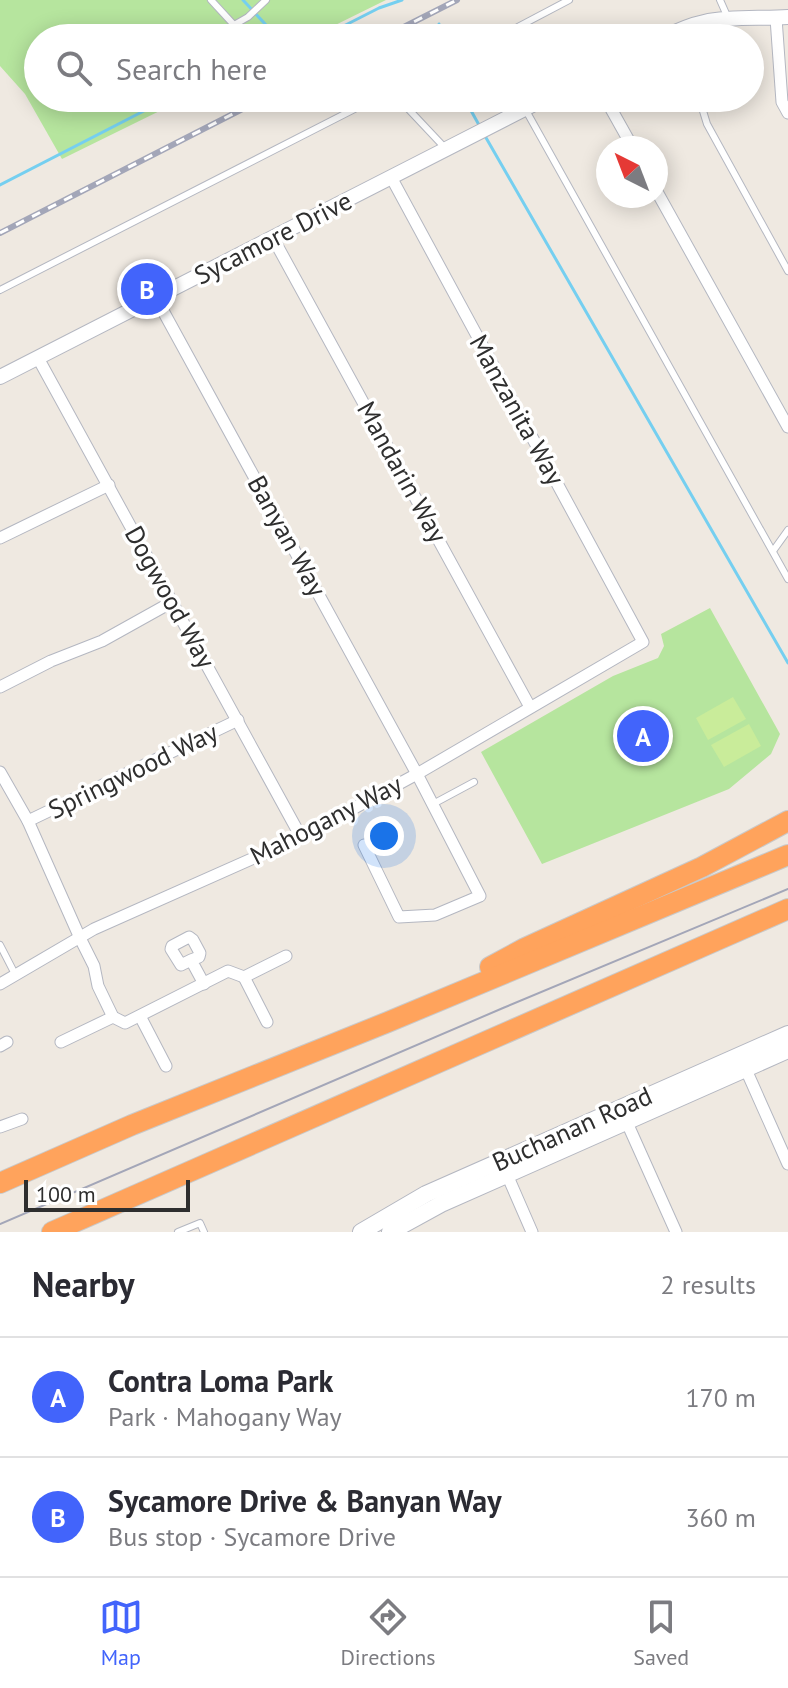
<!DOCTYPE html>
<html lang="en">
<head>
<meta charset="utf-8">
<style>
	:root { --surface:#fff; --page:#f7f7f7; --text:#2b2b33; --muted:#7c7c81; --line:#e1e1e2; --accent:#4264fb }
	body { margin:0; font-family:"PT Sans",sans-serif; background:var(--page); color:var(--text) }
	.compass { position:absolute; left:596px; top:136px; width:72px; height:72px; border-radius:50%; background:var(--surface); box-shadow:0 4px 20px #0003; rotate:318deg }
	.scale { position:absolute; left:24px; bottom:20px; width:166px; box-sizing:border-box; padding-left:8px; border:4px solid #2e2e2e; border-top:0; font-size:22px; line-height:28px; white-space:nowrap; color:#2e2e2e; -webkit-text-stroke:6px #fff; paint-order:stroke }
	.you { position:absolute; left:384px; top:836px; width:28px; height:28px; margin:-20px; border:6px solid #fff; border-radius:50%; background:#1a73e8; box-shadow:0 0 0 12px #1a73e833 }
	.badge { display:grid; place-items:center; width:52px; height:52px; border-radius:50%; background:var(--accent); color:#fff; font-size:26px; font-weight:700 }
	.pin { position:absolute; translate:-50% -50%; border:4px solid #fff; box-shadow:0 2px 8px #0006 }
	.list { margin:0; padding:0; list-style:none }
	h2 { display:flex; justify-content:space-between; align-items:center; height:104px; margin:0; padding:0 32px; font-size:34px }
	h2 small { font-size:26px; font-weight:400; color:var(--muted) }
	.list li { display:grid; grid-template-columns:52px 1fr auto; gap:24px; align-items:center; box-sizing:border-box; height:120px; padding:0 32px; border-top:2px solid var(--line) }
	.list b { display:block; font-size:30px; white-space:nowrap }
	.list p { margin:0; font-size:26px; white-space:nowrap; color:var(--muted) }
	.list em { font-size:26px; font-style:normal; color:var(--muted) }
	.icon { flex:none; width:44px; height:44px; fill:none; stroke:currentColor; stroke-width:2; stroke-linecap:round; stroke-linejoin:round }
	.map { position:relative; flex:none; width:788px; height:1232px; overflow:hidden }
	.search { position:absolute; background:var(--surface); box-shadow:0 4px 20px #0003; left:24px; right:24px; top:24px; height:88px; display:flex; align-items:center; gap:20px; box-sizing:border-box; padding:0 28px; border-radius:44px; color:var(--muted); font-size:30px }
	.sheet { height:344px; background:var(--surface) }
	nav { display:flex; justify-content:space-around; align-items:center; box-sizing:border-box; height:112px; border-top:2px solid var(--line); background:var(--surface); font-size:22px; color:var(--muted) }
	nav a { display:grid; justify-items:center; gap:4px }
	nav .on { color:var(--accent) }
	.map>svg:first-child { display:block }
	.green { fill:#b6e59e }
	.pitch { fill:#c9ec9a }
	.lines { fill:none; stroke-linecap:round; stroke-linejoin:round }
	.stream { stroke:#75cff0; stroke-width:3 }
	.service-casing { stroke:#b4b7c1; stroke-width:8 }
	.minor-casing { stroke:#b4b7c1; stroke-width:13 }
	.tertiary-casing { stroke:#b4b7c1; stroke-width:16 }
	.secondary-casing { stroke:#b4b7c1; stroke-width:18 }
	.motorway-casing { stroke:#c9c9c9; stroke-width:22 }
	.service { stroke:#fff; stroke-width:6 }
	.minor { stroke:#fff; stroke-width:11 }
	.tertiary { stroke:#fff; stroke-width:14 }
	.secondary { stroke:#fff; stroke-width:16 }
	.motorway { stroke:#ffa35c; stroke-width:20 }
	.tram { stroke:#a3a6b8; stroke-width:2 }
	.rail-casing { stroke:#a3a6b8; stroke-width:6 }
	.rail { stroke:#fff; stroke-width:3; stroke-dasharray:9; stroke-linecap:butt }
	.labels { text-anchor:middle; stroke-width:7; stroke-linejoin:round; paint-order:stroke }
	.street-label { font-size:26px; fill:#2e2e2e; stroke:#fff }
</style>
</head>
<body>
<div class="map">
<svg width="788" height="1232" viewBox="0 0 788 1232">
	<rect width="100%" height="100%" fill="#efe9e1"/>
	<g class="green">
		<path d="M 0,0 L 386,0 L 309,38 L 38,38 L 38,98 L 186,98 L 62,159 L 25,94 L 0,66 Z"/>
		<path d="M 710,608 L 780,734 L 771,754 L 729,789 L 542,864 L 481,752 L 613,676 L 658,658 L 664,646 L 661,634 Z"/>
	</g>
	<g class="pitch">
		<path d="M 733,697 L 746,719 L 708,740 L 696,718 Z"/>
		<path d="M 749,724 L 761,746 L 724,767 L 711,745 Z"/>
	</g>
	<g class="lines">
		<g class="stream">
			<path d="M 243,0 L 278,38"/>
			<path d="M 439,24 L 441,38"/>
			<path d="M 320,38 L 379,8 L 402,0"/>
			<path d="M 464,98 L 479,125"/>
			<path d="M 485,136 L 788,663"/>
			<path d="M 0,185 L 169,98"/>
		</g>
		<defs>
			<g id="service">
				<path d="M 211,0 L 234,25 L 248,17 L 266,0"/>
				<path d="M 720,0 L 728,18"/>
				<path d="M 497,38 L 569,0"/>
				<path d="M 398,98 L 446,149"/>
				<path d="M 519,98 L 788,579"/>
				<path d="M 699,98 L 707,124 L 788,271"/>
				<path d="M 0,290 L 376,98"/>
				<path d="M 773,551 L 788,530"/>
				<path d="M 433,804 L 474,782"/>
				<path d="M 0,945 L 16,976"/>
				<path d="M 178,1232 L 200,1223 L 204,1232"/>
			</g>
			<g id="minor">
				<path d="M 776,18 L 782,102 L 788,113"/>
				<path d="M 605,98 L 633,148"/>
				<path d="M 656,190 L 788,427"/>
				<path d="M 273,238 L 530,707"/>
				<path d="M 156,298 L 417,774 L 480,896 L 435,915 L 399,917 L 364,845"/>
				<path d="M 38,358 L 301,837"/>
				<path d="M 0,538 L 109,485"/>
				<path d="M 0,687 L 51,661 L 102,641 L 172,602"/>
				<path d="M 0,772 L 28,821 L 80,938 L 94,966 L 98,986 L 113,1017 L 125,1023 L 228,971 L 244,977 L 286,956"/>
				<path d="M 28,821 L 238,720"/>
				<path d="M 191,960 L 181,965 L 171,949 L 172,946 L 189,937 L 193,940 L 200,953 L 199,957 L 191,960 L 204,984"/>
				<path d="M 244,977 L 267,1022"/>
				<path d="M 0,984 L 94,929 L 301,837 L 417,774 L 643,642 L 391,177"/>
				<path d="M 140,1016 L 166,1066"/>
				<path d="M 61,1042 L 113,1017"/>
				<path d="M 0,1046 L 7,1042"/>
				<path d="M 743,1063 L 788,1164"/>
				<path d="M 624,1116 L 676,1232"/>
				<path d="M 0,1127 L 22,1119"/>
				<path d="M 505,1170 L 532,1232"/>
			</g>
			<g id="tertiary">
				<path d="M 662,38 C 676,31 689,25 704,22 C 732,16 760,19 788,17"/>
				<path d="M 0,377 L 546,98"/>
			</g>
			<g id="secondary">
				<path d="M 361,1232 L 426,1194 L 788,1034"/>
				<path d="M 390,1232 L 441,1204 L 788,1050"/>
			</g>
			<g id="motorway">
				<path d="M 490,967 L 525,948 L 702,867 L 788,821"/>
				<path d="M 0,1183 L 132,1125 L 388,1022 L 788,855"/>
				<path d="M 52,1232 L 788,909"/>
			</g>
		</defs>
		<use href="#service" class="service-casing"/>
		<use href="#minor" class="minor-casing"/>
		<use href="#tertiary" class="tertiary-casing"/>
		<use href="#secondary" class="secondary-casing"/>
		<use href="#motorway" class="motorway-casing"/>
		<use href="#service" class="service"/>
		<use href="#minor" class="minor"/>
		<use href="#tertiary" class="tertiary"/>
		<use href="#secondary" class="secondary"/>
		<use href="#motorway" class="motorway"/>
		<path class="tram" d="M 0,1224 L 503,1008 L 788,889"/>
		<defs>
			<g id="rail">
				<path d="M 382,38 L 457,0"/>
				<path d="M 0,233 L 264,98"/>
			</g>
		</defs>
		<use href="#rail" class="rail-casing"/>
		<use href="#rail" class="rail"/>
	</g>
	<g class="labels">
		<g class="street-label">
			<text transform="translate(273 238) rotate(-27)" y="9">Sycamore Drive</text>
			<text transform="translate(517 410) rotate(61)" y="9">Manzanita Way</text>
			<text transform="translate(402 472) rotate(61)" y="9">Mandarin Way</text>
			<text transform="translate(287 536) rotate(61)" y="9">Banyan Way</text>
			<text transform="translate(170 597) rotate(61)" y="9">Dogwood Way</text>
			<text transform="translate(133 771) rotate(-26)" y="9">Springwood Way</text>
			<text transform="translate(326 820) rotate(-27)" y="9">Mahogany Way</text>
			<text transform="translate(572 1129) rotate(-24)" y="9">Buchanan Road</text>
		</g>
	</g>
</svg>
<svg class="compass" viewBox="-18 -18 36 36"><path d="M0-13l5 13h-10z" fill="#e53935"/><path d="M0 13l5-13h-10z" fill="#7c7c81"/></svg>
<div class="scale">100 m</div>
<div class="you"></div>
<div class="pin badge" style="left:643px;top:736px">A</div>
<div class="pin badge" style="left:147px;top:289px">B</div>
<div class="search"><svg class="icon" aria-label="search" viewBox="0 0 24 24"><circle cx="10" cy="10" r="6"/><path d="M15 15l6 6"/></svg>Search here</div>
</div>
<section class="sheet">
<h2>Nearby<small>2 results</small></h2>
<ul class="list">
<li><span class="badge">A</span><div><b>Contra Loma Park</b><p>Park · Mahogany Way</p></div><em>170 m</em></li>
<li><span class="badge">B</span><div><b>Sycamore Drive &amp; Banyan Way</b><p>Bus stop · Sycamore Drive</p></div><em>360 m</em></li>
</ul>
</section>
<nav>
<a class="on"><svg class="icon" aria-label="map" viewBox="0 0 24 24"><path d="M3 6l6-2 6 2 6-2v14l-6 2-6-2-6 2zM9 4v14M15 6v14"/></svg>Map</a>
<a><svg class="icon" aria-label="directions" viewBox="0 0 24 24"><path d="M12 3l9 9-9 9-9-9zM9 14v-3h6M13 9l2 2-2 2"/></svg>Directions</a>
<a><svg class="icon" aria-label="saved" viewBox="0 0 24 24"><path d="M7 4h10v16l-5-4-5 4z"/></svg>Saved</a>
</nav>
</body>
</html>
